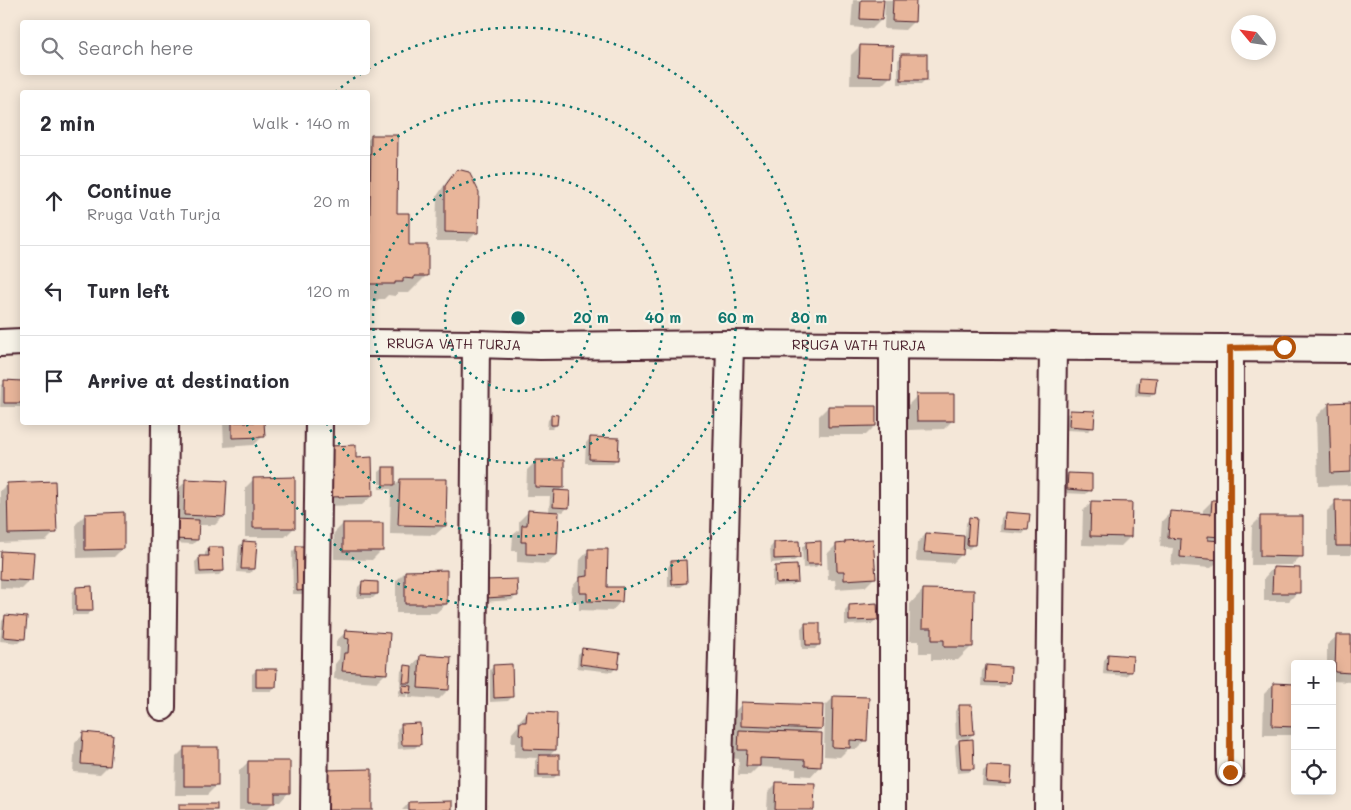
<!DOCTYPE html>
<html lang="en">
<head>
<meta charset="utf-8">
<style>
	:root { --surface:#fff; --page:#f7f7f7; --text:#2b2b33; --muted:#7c7c81; --line:#e1e1e2 }
	body { margin:0; font-family:Mali,sans-serif; background:var(--page); color:var(--text) }
	.controls { position:absolute; right:15px; bottom:15px; display:grid; overflow:hidden; border-radius:5px; box-shadow:0 2px 12px #0003 }
	.controls button { width:45px; height:45px; display:grid; place-items:center; padding:0; border:0; border-bottom:1px solid var(--line); background:var(--surface); color:var(--text); font:25px sans-serif }
	.compass { position:absolute; left:1231px; top:15px; width:45px; height:45px; border-radius:50%; background:var(--surface); box-shadow:0 2px 12px #0003; rotate:299deg }
	.stop { position:absolute; width:15px; height:15px; margin:-11px; border:4px solid #b45309; border-radius:50%; background:#fff }
	.stop.end { background:#b45309; border-color:#fff; box-shadow:0 1px 5px #0008 }
	.list { margin:0; padding:0; list-style:none }
	h2 { display:flex; justify-content:space-between; align-items:center; height:65px; margin:0; padding:0 20px; font-size:21px }
	h2 small { font-size:16px; font-weight:400; color:var(--muted) }
	.list li { display:grid; grid-template-columns:32px 1fr auto; gap:15px; align-items:center; box-sizing:border-box; height:90px; padding:0 20px; border-top:1px solid var(--line) }
	.list b { display:block; font-size:19px; white-space:nowrap }
	.list p { margin:0; font-size:16px; white-space:nowrap; color:var(--muted) }
	.list em { font-size:16px; font-style:normal; color:var(--muted) }
	.icon { flex:none; width:28px; height:28px; fill:none; stroke:currentColor; stroke-width:2; stroke-linecap:round; stroke-linejoin:round }
	.map { position:relative; flex:none; width:1351px; height:810px; overflow:hidden }
	.search { position:absolute; background:var(--surface); box-shadow:0 2px 12px #0003; left:20px; top:20px; width:350px; height:55px; display:flex; align-items:center; gap:12px; box-sizing:border-box; padding:0 18px; border-radius:5px; color:var(--muted); font-size:19px }
	.panel { position:absolute; background:var(--surface); box-shadow:0 2px 12px #0003; left:20px; top:90px; width:350px; height:335px; border-radius:5px }
	.map>svg:first-child { display:block }
	.shadow { fill:#0003 }
	.building { fill:#e8b59a; stroke:#4a1f2b }
	.lines { fill:none; stroke-linecap:round; stroke-linejoin:round }
	.minor-casing { stroke:#4a1f2b; stroke-width:30 }
	.minor { stroke:#f7f3e8; stroke-width:26 }
	.route { stroke:#b45309; stroke-width:6 }
	.ring { fill:none; stroke:#0f766e; stroke-width:2.5; stroke-dasharray:2.5 5 }
	.labels { text-anchor:middle; stroke-width:4.5; stroke-linejoin:round; paint-order:stroke }
	.street-label { font-size:14px; fill:#4a1f2b; stroke:#f7f3e8 }
	.centre { fill:#0f766e; stroke:#f7f3e8; stroke-width:2.5 }
	.ring-label { font-size:15px; text-anchor:middle; font-weight:bold; fill:#0f766e; stroke:#f7f3e8; stroke-width:4.5; stroke-linejoin:round; paint-order:stroke }
</style>
</head>
<body>
<div class="map">
<svg width="1351" height="810" viewBox="0 0 1351 810">
	<rect width="100%" height="100%" fill="#f4e7d8"/>
	<filter id="ink" filterUnits="userSpaceOnUse"><feTurbulence type="fractalNoise" baseFrequency=".02" numOctaves="2"/><feDisplacementMap in="SourceGraphic" scale="10" xChannelSelector="R" yChannelSelector="G"/><feConvolveMatrix kernelMatrix="1 2 1 2 8 2 1 2 1" color-interpolation-filters="sRGB"/></filter>
	<g filter="url(#ink)">
		<g class="shadow">
			<path d="M 853,0 L 882,0 L 881,20 L 872,29 L 851,27 Z"/>
			<path d="M 885,0 L 915,0 L 914,21 L 905,30 L 884,29 Z"/>
			<path d="M 860,46 L 891,76 L 882,85 L 850,85 L 851,55 Z"/>
			<path d="M 902,56 L 926,79 L 921,84 L 898,84 L 898,60 Z"/>
			<path d="M 371,136 L 407,246 L 427,275 L 409,293 L 398,293 L 395,296 L 388,295 L 384,299 L 379,299 L 376,301 L 368,301 L 368,140 Z"/>
			<path d="M 457,171 L 477,232 L 468,241 L 436,241 L 437,196 L 448,180 Z"/>
			<path d="M 1140,379 L 1154,393 L 1150,397 L 1135,396 L 1136,383 Z"/>
			<path d="M 5,382 L 22,382 L 21,407 L 0,407 L 1,386 Z"/>
			<path d="M 917,396 L 953,420 L 944,429 L 908,430 L 908,405 Z"/>
			<path d="M 1351,403 L 1351,485 L 1318,486 L 1316,417 L 1329,404 Z"/>
			<path d="M 828,407 L 875,426 L 866,435 L 819,435 L 819,416 Z"/>
			<path d="M 1071,411 L 1093,427 L 1088,431 L 1066,430 L 1066,415 Z"/>
			<path d="M 552,416 L 556,425 L 552,429 L 547,429 L 548,420 Z"/>
			<path d="M 223,422 L 263,422 L 263,436 L 254,445 L 224,447 Z"/>
			<path d="M 590,438 L 617,459 L 613,463 L 585,463 L 586,443 Z"/>
			<path d="M 355,459 L 372,496 L 362,505 L 321,506 Z"/>
			<path d="M 536,461 L 563,487 L 558,492 L 568,507 L 563,512 L 558,511 L 556,555 L 547,564 L 517,562 L 517,551 L 512,551 L 513,535 L 519,530 L 519,521 L 528,512 L 549,513 L 550,496 L 526,496 L 527,470 Z"/>
			<path d="M 384,468 L 394,468 L 394,486 L 400,480 L 445,526 L 435,535 L 390,534 L 391,489 L 379,489 L 379,486 L 392,486 L 392,484 L 379,484 L 379,472 Z"/>
			<path d="M 1068,474 L 1090,490 L 1086,494 L 1063,493 L 1064,478 Z"/>
			<path d="M 254,479 L 294,528 L 285,537 L 245,537 L 245,488 Z"/>
			<path d="M 186,481 L 224,516 L 215,525 L 198,525 L 197,540 L 193,544 L 169,543 L 177,490 Z"/>
			<path d="M 7,484 L 55,532 L 46,541 L 0,543 L 0,491 Z"/>
			<path d="M 1212,501 L 1219,536 L 1213,542 L 1220,559 L 1211,568 L 1171,565 L 1173,548 L 1160,547 L 1162,521 L 1171,512 L 1203,515 L 1203,510 Z"/>
			<path d="M 1351,501 L 1351,555 L 1327,555 L 1327,511 L 1336,502 Z"/>
			<path d="M 1092,502 L 1130,537 L 1121,546 L 1082,545 L 1083,511 Z"/>
			<path d="M 1005,514 L 1027,529 L 1023,534 L 1000,532 L 1001,518 Z"/>
			<path d="M 85,515 L 123,548 L 114,557 L 77,558 L 76,524 Z"/>
			<path d="M 1261,517 L 1301,556 L 1292,565 L 1251,565 L 1252,526 Z"/>
			<path d="M 970,518 L 973,545 L 969,549 L 962,549 L 962,554 L 953,563 L 916,561 L 917,543 L 926,534 L 965,537 L 966,523 Z"/>
			<path d="M 343,524 L 381,551 L 372,560 L 334,559 L 334,533 Z"/>
			<path d="M 243,542 L 254,569 L 250,573 L 237,572 L 239,546 Z"/>
			<path d="M 845,542 L 874,578 L 865,587 L 836,589 L 835,580 L 828,580 L 827,554 L 836,545 L 843,545 Z"/>
			<path d="M 774,543 L 799,557 L 794,561 L 771,563 L 770,548 Z"/>
			<path d="M 807,543 L 820,563 L 816,567 L 803,568 L 802,547 Z"/>
			<path d="M 296,548 L 306,594 L 293,594 L 292,552 Z"/>
			<path d="M 209,549 L 223,571 L 219,575 L 196,576 L 195,562 L 200,557 L 205,557 L 205,553 Z"/>
			<path d="M 589,550 L 606,588 L 621,601 L 612,611 L 579,610 L 579,602 L 571,601 L 572,587 L 579,579 L 580,560 Z"/>
			<path d="M 2,552 L 31,580 L 22,589 L 0,588 L 0,554 Z"/>
			<path d="M 672,562 L 685,583 L 681,587 L 668,587 L 668,567 Z"/>
			<path d="M 776,568 L 797,581 L 793,585 L 772,586 L 772,572 Z"/>
			<path d="M 1273,568 L 1298,592 L 1289,601 L 1264,601 L 1264,578 Z"/>
			<path d="M 405,572 L 446,604 L 436,613 L 396,613 L 396,581 Z"/>
			<path d="M 362,583 L 377,594 L 373,598 L 357,598 L 358,587 Z"/>
			<path d="M 481,586 L 516,596 L 512,600 L 482,602 Z"/>
			<path d="M 76,588 L 92,611 L 87,615 L 72,615 L 72,593 Z"/>
			<path d="M 923,590 L 972,646 L 958,660 L 931,660 L 931,653 L 919,653 L 919,641 L 909,641 L 910,604 Z"/>
			<path d="M 849,606 L 876,619 L 872,624 L 845,625 L 845,610 Z"/>
			<path d="M 6,616 L 24,639 L 19,643 L 0,641 L 2,621 Z"/>
			<path d="M 805,624 L 819,644 L 815,649 L 802,649 L 801,628 Z"/>
			<path d="M 346,632 L 386,673 L 377,682 L 334,679 L 335,664 L 339,659 L 340,647 L 336,647 L 336,641 Z"/>
			<path d="M 1337,636 L 1351,636 L 1351,682 L 1332,681 L 1332,664 L 1327,664 L 1327,645 Z"/>
			<path d="M 583,650 L 616,668 L 612,672 L 577,668 L 578,654 Z"/>
			<path d="M 1109,655 L 1130,672 L 1126,676 L 1103,674 L 1104,660 Z"/>
			<path d="M 420,657 L 448,690 L 439,699 L 409,697 L 409,693 L 406,697 L 398,696 L 399,691 L 402,687 L 400,687 L 401,671 L 405,667 L 411,667 Z"/>
			<path d="M 494,666 L 512,697 L 508,701 L 490,702 L 490,670 Z"/>
			<path d="M 986,666 L 1008,682 L 1004,687 L 981,686 L 982,671 Z"/>
			<path d="M 257,670 L 275,687 L 271,691 L 252,691 L 252,674 Z"/>
			<path d="M 1273,685 L 1295,685 L 1295,735 L 1263,735 L 1264,694 Z"/>
			<path d="M 834,697 L 866,740 L 857,749 L 848,749 L 840,757 L 824,756 L 825,706 Z"/>
			<path d="M 742,704 L 821,728 L 814,734 L 820,766 L 811,776 L 796,775 L 796,769 L 758,767 L 750,775 L 738,775 L 739,759 L 730,758 L 731,740 L 736,735 L 732,735 L 733,713 Z"/>
			<path d="M 959,707 L 973,734 L 966,741 L 973,768 L 969,772 L 957,773 L 955,745 L 962,738 L 956,739 L 955,711 Z"/>
			<path d="M 527,713 L 555,750 L 548,757 L 557,775 L 553,779 L 535,779 L 535,761 L 537,758 L 514,757 L 515,743 L 511,743 L 512,733 L 518,726 L 518,722 Z"/>
			<path d="M 402,725 L 419,744 L 415,748 L 398,749 L 397,729 Z"/>
			<path d="M 84,734 L 109,765 L 100,774 L 73,772 L 75,743 Z"/>
			<path d="M 185,748 L 216,786 L 207,795 L 175,795 L 176,757 Z"/>
			<path d="M 248,762 L 289,792 L 280,802 L 274,802 L 266,810 L 239,810 L 239,771 Z"/>
			<path d="M 988,767 L 1010,783 L 1005,787 L 982,786 L 983,771 Z"/>
			<path d="M 777,783 L 812,810 L 767,810 L 768,792 Z"/>
			<path d="M 409,803 L 450,810 L 402,810 Z"/>
		</g>
		<g class="building">
			<path d="M 861,0 L 884,0 L 882,20 L 860,19 Z"/>
			<path d="M 893,0 L 916,0 L 915,22 L 892,21 Z"/>
			<path d="M 860,45 L 893,46 L 892,77 L 859,76 Z"/>
			<rect x="901" y="54" width="26" height="26"/>
			<path d="M 371,135 L 398,135 L 397,213 L 409,213 L 409,245 L 428,245 L 428,276 L 414,276 L 414,279 L 403,278 L 403,282 L 395,282 L 395,284 L 369,284 Z"/>
			<path d="M 457,169 L 469,172 L 479,192 L 478,233 L 445,232 L 445,186 Z"/>
			<path d="M 1140,377 L 1157,378 L 1155,393 L 1139,392 Z"/>
			<path d="M 4,380 L 22,381 L 22,403 L 4,403 Z"/>
			<path d="M 916,394 L 954,394 L 954,421 L 917,421 Z"/>
			<path d="M 1351,402 L 1351,472 L 1331,473 L 1329,403 Z"/>
			<path d="M 828,406 L 876,406 L 876,426 L 828,427 Z"/>
			<path d="M 1070,410 L 1095,411 L 1094,428 L 1069,426 Z"/>
			<path d="M 551,414 L 558,415 L 557,425 L 551,425 Z"/>
			<path d="M 232,422 L 264,422 L 265,437 L 232,438 Z"/>
			<path d="M 590,437 L 619,438 L 618,460 L 589,459 Z"/>
			<path d="M 356,445 L 356,458 L 372,457 L 373,496 L 330,497 L 329,446 Z"/>
			<path d="M 535,460 L 564,460 L 564,488 L 535,487 Z"/>
			<rect x="383" y="467" width="12" height="18"/>
			<path d="M 1068,473 L 1092,474 L 1092,491 L 1067,489 Z"/>
			<path d="M 295,477 L 295,528 L 253,528 L 253,478 Z"/>
			<path d="M 185,479 L 227,481 L 225,517 L 184,515 Z"/>
			<path d="M 400,479 L 447,479 L 446,526 L 398,525 Z"/>
			<path d="M 55,481 L 57,533 L 8,534 L 7,483 Z"/>
			<path d="M 554,490 L 570,491 L 569,508 L 553,507 Z"/>
			<path d="M 1212,500 L 1223,500 L 1220,537 L 1208,536 L 1208,540 L 1223,541 L 1222,560 L 1180,557 L 1181,539 L 1168,538 L 1170,511 L 1211,514 Z"/>
			<path d="M 1335,500 L 1351,500 L 1351,546 L 1336,546 Z"/>
			<path d="M 1091,501 L 1132,502 L 1131,537 L 1090,536 Z"/>
			<path d="M 528,510 L 559,512 L 557,555 L 526,554 L 526,542 L 521,542 L 522,525 L 527,525 Z"/>
			<path d="M 124,512 L 124,549 L 85,550 L 85,514 Z"/>
			<path d="M 1005,512 L 1030,514 L 1028,530 L 1004,529 Z"/>
			<path d="M 1260,516 L 1303,516 L 1303,557 L 1260,556 Z"/>
			<path d="M 969,517 L 977,518 L 975,545 L 967,545 Z"/>
			<path d="M 174,519 L 199,520 L 198,540 L 172,539 Z"/>
			<rect x="343" y="523" width="40" height="28"/>
			<path d="M 926,533 L 964,536 L 963,555 L 924,552 Z"/>
			<path d="M 873,539 L 876,578 L 844,580 L 844,571 L 837,571 L 836,544 L 845,543 L 845,541 Z"/>
			<path d="M 243,541 L 257,542 L 255,569 L 241,569 Z"/>
			<path d="M 799,541 L 800,558 L 774,559 L 774,542 Z"/>
			<path d="M 821,541 L 821,564 L 807,564 L 806,542 Z"/>
			<path d="M 296,546 L 310,546 L 311,590 L 297,591 Z"/>
			<path d="M 208,547 L 223,547 L 224,571 L 200,572 L 199,556 L 209,556 Z"/>
			<path d="M 588,549 L 608,549 L 607,587 L 623,587 L 622,602 L 587,601 L 587,593 L 580,593 L 580,577 L 588,576 Z"/>
			<path d="M 1,551 L 34,553 L 32,581 L 0,579 Z"/>
			<path d="M 686,560 L 687,583 L 672,584 L 671,561 Z"/>
			<path d="M 797,565 L 798,582 L 776,583 L 775,566 Z"/>
			<path d="M 1273,567 L 1300,568 L 1300,593 L 1272,593 Z"/>
			<path d="M 447,570 L 447,604 L 405,604 L 405,571 Z"/>
			<path d="M 517,579 L 518,596 L 486,598 L 485,580 Z"/>
			<path d="M 362,581 L 378,582 L 378,594 L 361,594 Z"/>
			<path d="M 92,586 L 93,611 L 76,611 L 76,587 Z"/>
			<path d="M 923,589 L 974,590 L 973,647 L 944,647 L 944,640 L 932,640 L 932,628 L 922,628 Z"/>
			<path d="M 877,603 L 878,620 L 849,621 L 849,605 Z"/>
			<path d="M 5,615 L 27,617 L 25,639 L 3,637 Z"/>
			<path d="M 805,623 L 820,623 L 820,645 L 806,645 Z"/>
			<path d="M 345,630 L 390,633 L 387,674 L 342,671 L 344,653 L 348,653 L 349,639 L 344,638 Z"/>
			<path d="M 1336,635 L 1351,635 L 1351,673 L 1335,672 Z"/>
			<path d="M 582,648 L 620,653 L 618,669 L 580,664 Z"/>
			<path d="M 1108,654 L 1133,656 L 1132,672 L 1107,671 Z"/>
			<path d="M 420,655 L 451,657 L 449,690 L 418,688 Z"/>
			<path d="M 512,664 L 513,697 L 494,698 L 493,665 Z"/>
			<path d="M 405,665 L 412,666 L 411,683 L 403,683 Z"/>
			<path d="M 986,665 L 1011,667 L 1010,683 L 985,682 Z"/>
			<path d="M 256,669 L 277,669 L 276,687 L 256,687 Z"/>
			<path d="M 1273,683 L 1295,684 L 1295,727 L 1272,726 Z"/>
			<path d="M 402,685 L 412,686 L 411,693 L 402,692 Z"/>
			<path d="M 833,696 L 869,697 L 867,741 L 850,740 L 850,748 L 832,747 Z"/>
			<path d="M 741,702 L 823,705 L 822,729 L 741,726 Z"/>
			<path d="M 959,705 L 972,705 L 974,734 L 960,735 Z"/>
			<path d="M 527,711 L 557,713 L 556,750 L 523,749 L 523,735 L 519,734 L 520,722 L 526,722 Z"/>
			<path d="M 420,723 L 421,745 L 402,745 L 401,724 Z"/>
			<path d="M 739,730 L 822,733 L 821,767 L 805,766 L 805,760 L 760,758 L 760,766 L 746,766 L 747,750 L 738,750 Z"/>
			<path d="M 83,732 L 113,735 L 110,766 L 81,764 Z"/>
			<path d="M 973,739 L 974,769 L 961,769 L 959,740 Z"/>
			<rect x="184" y="747" width="34" height="39"/>
			<rect x="539" y="755" width="20" height="20"/>
			<path d="M 248,761 L 290,761 L 290,793 L 275,793 L 275,803 L 248,803 Z"/>
			<path d="M 987,766 L 1012,767 L 1011,784 L 986,782 Z"/>
			<path d="M 372,769 L 372,810 L 326,810 L 325,770 Z"/>
			<path d="M 776,782 L 815,783 L 814,810 L 775,810 Z"/>
			<path d="M 452,801 L 452,810 L 409,810 L 409,802 Z"/>
			<rect x="179" y="804" width="38" height="6"/>
		</g>
		<g class="lines">
			<defs>
				<g id="minor">
					<path d="M 0,343 L 22,342"/>
					<path id="s1" d="M 368,343 L 476,344 L 540,346 L 730,344 L 1351,349"/>
					<path d="M 1230,348 L 1230,772"/>
					<path d="M 162,707 L 165,422"/>
					<path d="M 718,808 L 730,344"/>
					<path d="M 314,810 L 319,422"/>
					<path d="M 472,810 L 476,344"/>
					<path d="M 893,810 L 893,345"/>
					<path d="M 1048,810 L 1053,346"/>
				</g>
			</defs>
			<use href="#minor" class="minor-casing"/>
			<use href="#minor" class="minor"/>
		</g>
	</g>
	<g class="lines" filter="url(#ink)">
		<path class="route" d="M 1230,772 L 1230,348 L 1284,347"/>
	</g>
	<g class="ring">
		<circle cx="518" cy="318" r="73"/>
		<circle cx="518" cy="318" r="145"/>
		<path d="M368 160A218 218 0 1 1 327 424"/>
		<path d="M335 92A291 291 0 0 1 362 73M368 69A291 291 0 1 1 247 425"/>
	</g>
	<g class="labels">
		<g class="street-label">
			<text dy="5" stroke="none"><textPath href="#s1" startOffset="86">RRUGA VATH TURJA</textPath></text>
			<text dy="5" stroke="none"><textPath href="#s1" startOffset="491">RRUGA VATH TURJA</textPath></text>
		</g>
	</g>
	<circle cx="518" cy="318" r="8" class="centre"/>
	<g class="ring-label">
		<text x="591" y="323">20 m</text>
		<text x="663" y="323">40 m</text>
		<text x="736" y="323">60 m</text>
		<text x="809" y="323">80 m</text>
	</g>
</svg>
<div class="controls">
<button>+</button>
<button>−</button>
<button><svg class="icon" aria-label="locate" viewBox="0 0 24 24"><circle cx="12" cy="12" r="6"/><path d="M12 2v4M12 18v4M2 12h4M18 12h4"/></svg></button>
</div>
<svg class="compass" viewBox="-18 -18 36 36"><path d="M0-13l5 13h-10z" fill="#e53935"/><path d="M0 13l5-13h-10z" fill="#7c7c81"/></svg>
<div class="stop" style="left:1284px;top:347px"></div>
<div class="stop end" style="left:1230px;top:772px"></div>
<div class="search"><svg class="icon" aria-label="search" viewBox="0 0 24 24"><circle cx="10" cy="10" r="6"/><path d="M15 15l6 6"/></svg>Search here</div>
<section class="panel">
<h2>2 min<small>Walk · 140 m</small></h2>
<ul class="list">
<li><svg class="icon" aria-label="ahead" viewBox="0 0 24 24"><path d="M12 20V5M6 11l6-6 6 6"/></svg><div><b>Continue</b><p>Rruga Vath Turja</p></div><em>20 m</em></li>
<li><svg class="icon" aria-label="left" viewBox="0 0 24 24"><path d="M17 20v-9H6M10 6l-5 5 5 5"/></svg><div><b>Turn left</b></div><em>120 m</em></li>
<li><svg class="icon" aria-label="arrive" viewBox="0 0 24 24"><path d="M6 21V4h12l-3 4 3 4H6"/></svg><div><b>Arrive at destination</b></div></li>
</ul>
</section>
</div>
</body>
</html>
